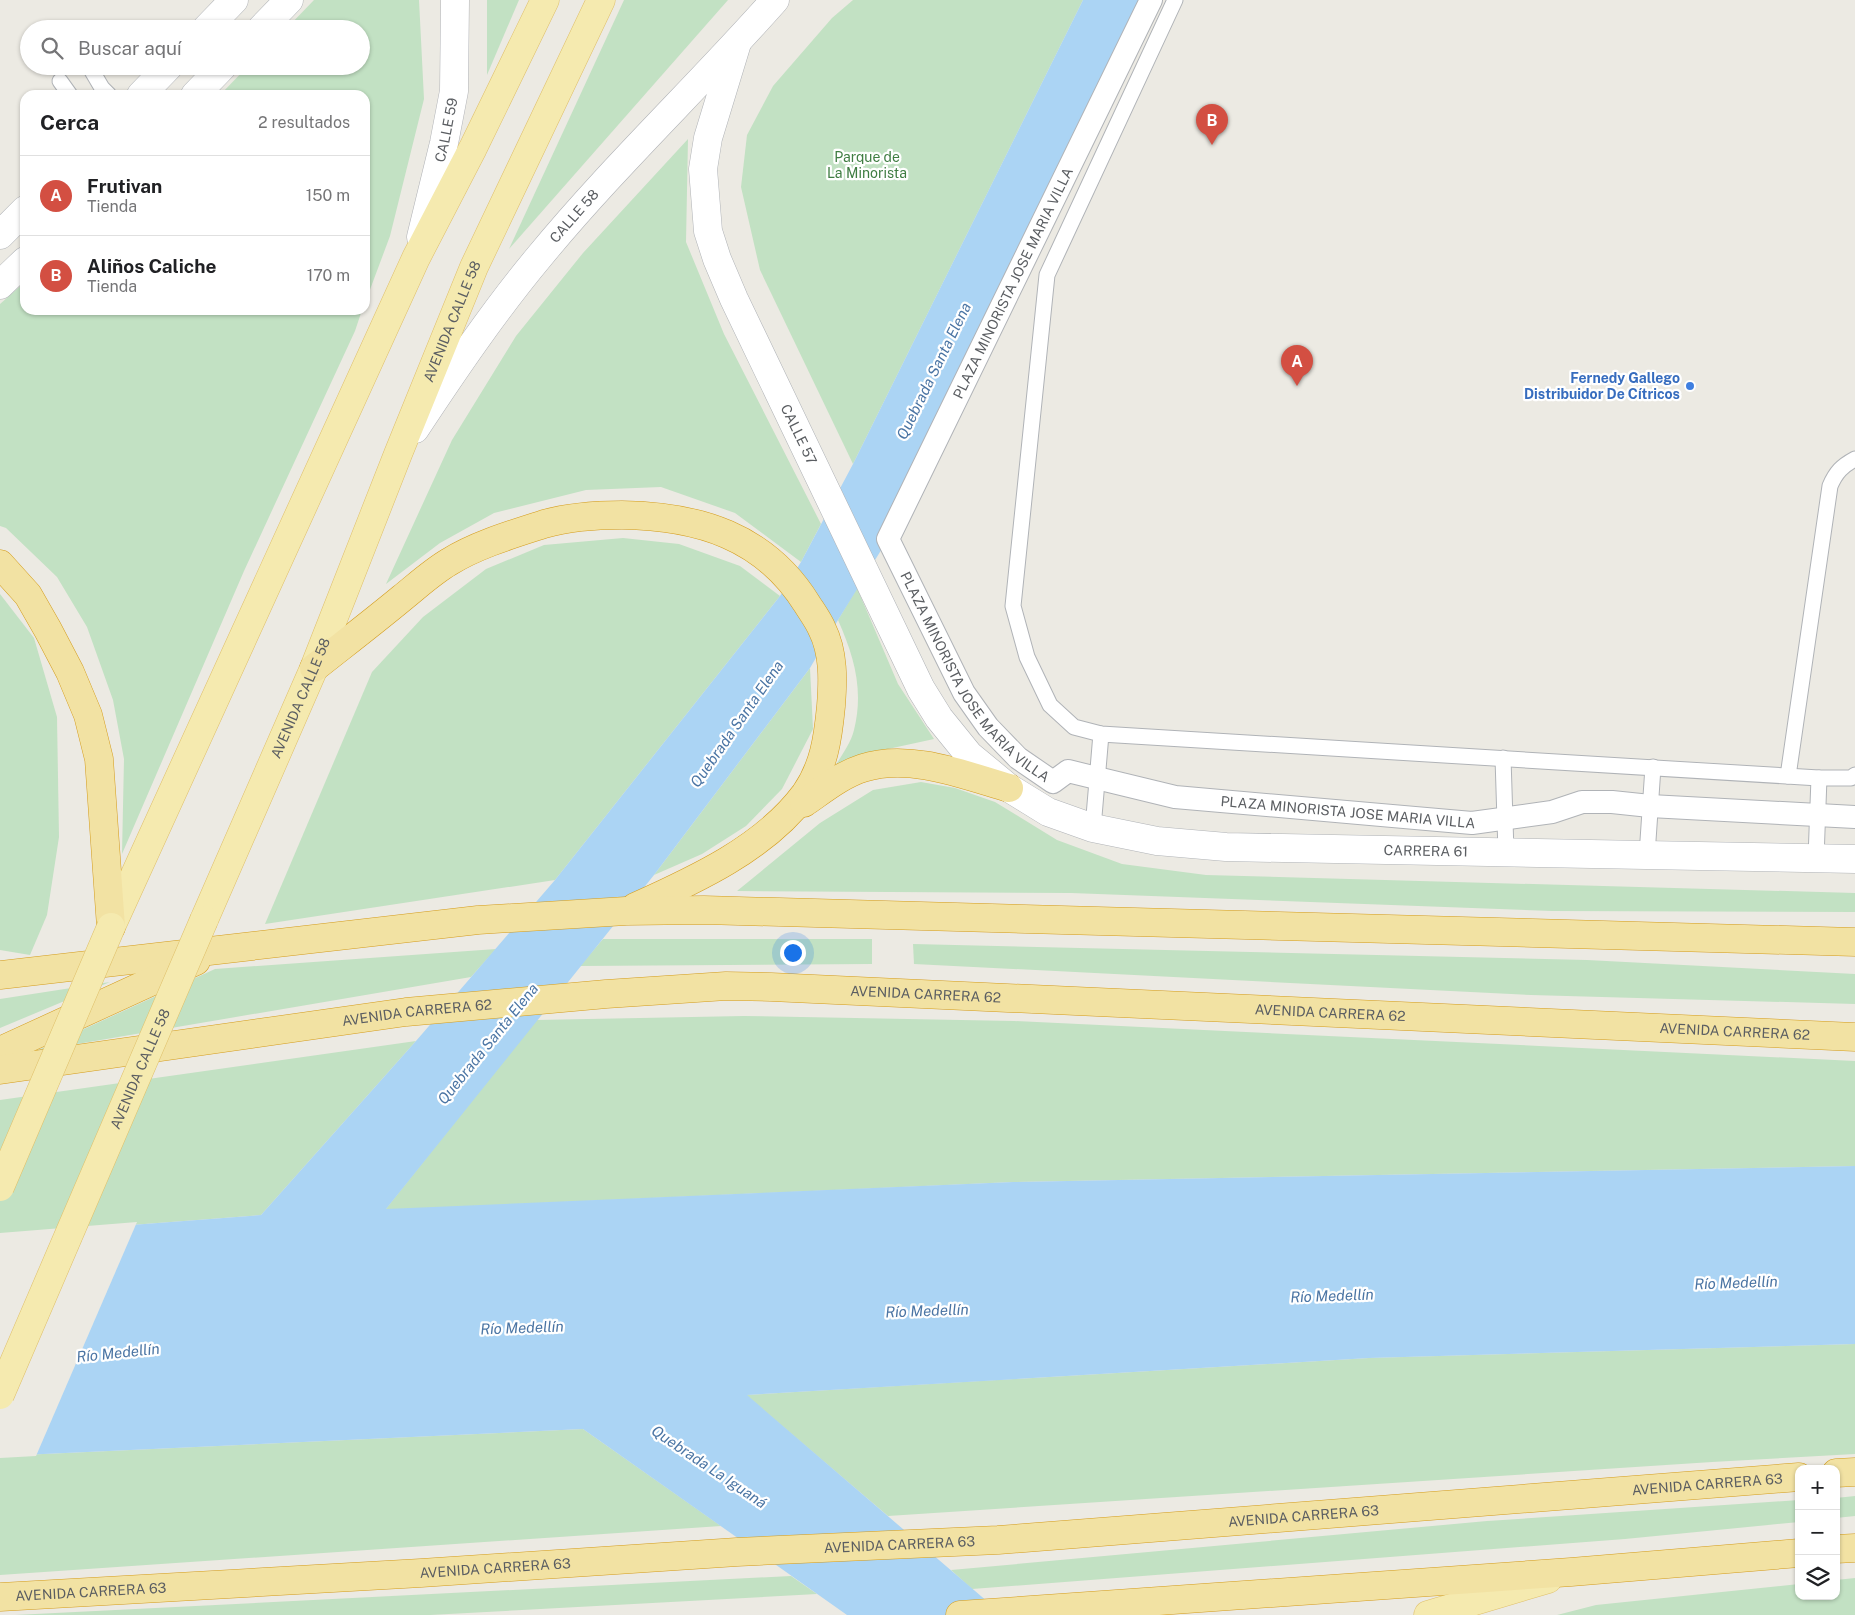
<!DOCTYPE html>
<html lang="es">
<head>
<meta charset="utf-8">
<style>
	:root { --surface:#fff; --page:#f6f6f6; --text:#202124; --muted:#757577; --line:#e0e0e0; --accent:#d34f42 }
	body { margin:0; font-family:"Public Sans",sans-serif; background:var(--page); color:var(--text) }
	.controls { position:absolute; right:15px; bottom:15px; display:grid; overflow:hidden; border-radius:10px; box-shadow:0 1px 4px #0004 }
	.controls button { width:45px; height:45px; display:grid; place-items:center; padding:0; border:0; border-bottom:1px solid var(--line); background:var(--surface); color:var(--text); font:25px sans-serif }
	.you { position:absolute; left:792px; top:952px; width:18px; height:18px; margin:-12px; border:4px solid #fff; border-radius:50%; background:#1a73e8; box-shadow:0 0 0 8px #1a73e833 }
	.badge { display:grid; place-items:center; width:32px; height:32px; border-radius:50%; background:var(--accent); color:#fff; font-size:16px; font-weight:700 }
	.pin { position:absolute; translate:-50% -41px; filter:drop-shadow(0 1px 2px #0008) }
	.pin::after { content:''; position:absolute; top:26px; width:18px; height:15px; background:inherit; clip-path:polygon(0 0,100% 0,50% 100%) }
	.list { margin:0; padding:0; list-style:none }
	h2 { display:flex; justify-content:space-between; align-items:center; height:65px; margin:0; padding:0 20px; font-size:21px }
	h2 small { font-size:16px; font-weight:400; color:var(--muted) }
	.list li { display:grid; grid-template-columns:32px 1fr auto; gap:15px; align-items:center; box-sizing:border-box; height:80px; padding:0 20px; border-top:1px solid var(--line) }
	.list b { display:block; font-size:19px; white-space:nowrap }
	.list p { margin:0; font-size:16px; white-space:nowrap; color:var(--muted) }
	.list em { font-size:16px; font-style:normal; color:var(--muted) }
	.icon { flex:none; width:28px; height:28px; fill:none; stroke:currentColor; stroke-width:2; stroke-linecap:round; stroke-linejoin:round }
	.map { position:relative; flex:none; width:1855px; height:1615px; overflow:hidden }
	.search { position:absolute; background:var(--surface); box-shadow:0 1px 4px #0004; left:20px; top:20px; width:350px; height:55px; display:flex; align-items:center; gap:12px; box-sizing:border-box; padding:0 18px; border-radius:28px; color:var(--muted); font-size:19px }
	.panel { position:absolute; background:var(--surface); box-shadow:0 1px 4px #0004; left:20px; top:90px; width:350px; height:225px; border-radius:15px }
	.map>svg:first-child { display:block }
	.green { fill:#c2e1c3 }
	.water { fill:#abd4f4 }
	.pier { fill:#eceae3 }
	.lines { fill:none; stroke-linecap:round; stroke-linejoin:round }
	.service-casing { stroke:#b0b3b7; stroke-width:17 }
	.pedestrian-casing { stroke:#b0b3b7; stroke-width:24 }
	.tertiary-casing { stroke:#b0b3b7; stroke-width:29 }
	.secondary-casing { stroke:#b0b2b6; stroke-width:29 }
	.primary-casing { stroke:#dfbf69; stroke-width:29 }
	.trunk-casing { stroke:#d49c1c; stroke-width:29 }
	.service { stroke:#fff; stroke-width:15 }
	.pedestrian { stroke:#fff; stroke-width:22 }
	.tertiary { stroke:#fff; stroke-width:28 }
	.secondary { stroke:#fff; stroke-width:28 }
	.primary { stroke:#f5eaaf; stroke-width:28 }
	.trunk { stroke:#f2e2a3; stroke-width:28 }
	.primary-bridge-casing { stroke:#dfbf69; stroke-width:29; stroke-linecap:butt }
	.primary-bridge { stroke:#f5eaaf; stroke-width:28 }
	.shop-dot { fill:#3f7fe0; stroke:#fff; stroke-width:2 }
	.labels { text-anchor:middle; stroke-width:4.5; stroke-linejoin:round; paint-order:stroke }
	.street-label { font-size:14px; fill:#5b5e62; stroke:#fff }
	.park-label { font-size:14px; fill:#3f7d42; stroke:#fff }
	.shop-label { font-size:14px; font-weight:bold; fill:#366cbe; stroke:#fff; text-anchor:end }
	.water-label { font-size:15px; font-style:italic; fill:#4b75a4; stroke:#fff }
</style>
</head>
<body>
<div class="map">
<svg width="1855" height="1615" viewBox="0 0 1855 1615">
	<rect width="100%" height="100%" fill="#eceae3"/>
	<g class="green">
		<path d="M 314,0 L 419,0 L 424,99 L 390,236 L 365,303 L 365,95 L 220,95 L 248,66 L 361,66 L 361,29 L 286,29 Z"/>
		<path d="M 487,0 L 519,0 L 487,75 Z"/>
		<path d="M 624,0 L 728,0 L 509,249 Z"/>
		<path d="M 853,0 L 1083,0 L 853,464 L 760,270 L 741,187 L 747,135 L 773,86 L 832,18 Z"/>
		<path d="M 688,139 L 686,242 L 724,334 L 821,524 L 801,562 L 735,513 L 661,487 L 586,490 L 494,513 L 440,543 L 386,584 L 452,440 L 516,336 L 583,253 Z"/>
		<path d="M 25,282 L 25,310 L 362,310 L 355,331 L 244,571 L 122,854 L 124,759 L 113,700 L 87,627 L 57,577 L 6,528 L 0,526 L 0,304 Z"/>
		<path d="M 623,538 L 679,544 L 740,566 L 780,596 L 555,880 L 265,924 L 372,672 L 423,617 L 486,569 L 544,545 Z"/>
		<path d="M 857,588 L 898,684 L 934,739 L 865,754 L 834,768 C 841,756 851,743 854,730 C 864,690 854,656 838,620 Z"/>
		<path d="M 0,594 L 34,638 L 57,717 L 59,837 L 47,915 L 30,955 L 0,950 Z"/>
		<path d="M 810,668 L 813,729 L 782,789 L 746,826 L 702,854 L 654,875 Z"/>
		<path d="M 921,782 L 955,788 L 995,802 L 1057,840 L 1122,864 L 1206,875 L 1855,893 L 1855,912 L 1552,911 L 1071,893 L 737,891 L 820,823 L 873,790 Z"/>
		<path d="M 603,939 L 872,939 L 872,964 L 580,966 Z"/>
		<path d="M 913,944 L 1587,960 L 1855,974 L 1855,1004 L 1531,995 L 914,964 Z"/>
		<path d="M 496,949 L 471,977 L 36,1051 L 215,969 Z"/>
		<path d="M 110,982 L 0,1028 L 0,999 Z"/>
		<path d="M 744,1016 L 1014,1021 L 1855,1061 L 1855,1166 L 1013,1182 L 385,1210 L 536,1020 Z"/>
		<path d="M 416,1041 L 261,1215 L 0,1235 L 0,1100 Z"/>
		<path d="M 1855,1344 L 1855,1454 L 1712,1462 L 888,1516 L 746,1395 L 1369,1358 Z"/>
		<path d="M 583,1429 L 721,1526 L 0,1575 L 0,1456 Z"/>
		<path d="M 1855,1496 L 1855,1516 L 1836,1518 L 1836,1498 Z"/>
		<path d="M 1799,1500 L 1799,1522 L 1625,1539 L 972,1589 L 951,1570 L 1487,1521 Z"/>
		<path d="M 791,1576 L 817,1594 L 430,1615 L 15,1615 Z"/>
		<path d="M 1855,1578 L 1855,1615 L 1557,1615 L 1596,1605 L 1799,1584 L 1799,1596 L 1836,1596 L 1836,1580 Z"/>
	</g>
	<path class="water" d="M 1083,0 L 1151,0 L 888,539 L 838,620 L 810,668 L 654,875 L 386,1209 L 1013,1182 L 1855,1166 L 1855,1344 L 1369,1358 L 747,1395 L 1003,1615 L 847,1615 L 583,1429 L 0,1456 L 0,1235 L 261,1215 L 416,1041 L 555,880 L 780,596 L 801,562 L 853,464 Z"/>
	<path class="pier" d="M 137,1222 L 36,1456 L 0,1458 L 0,1233 Z"/>
	<g class="lines">
		<defs>
			<g id="service">
				<path d="M 1175,0 L 1047,275 L 1013,606 L 1027,657 L 1050,705 L 1074,727 L 1101,734 L 1819,778 L 1851,778 L 1855,775"/>
				<path d="M 92,71 L 102,88 L 109,95"/>
				<path d="M 60,81 L 70,95"/>
				<path d="M 1503,758 L 1506,852"/>
				<path d="M 1788,776 L 1830,486 C 1836,472 1842,466 1855,459"/>
				<path d="M 1093,828 L 1101,734"/>
				<path d="M 1647,855 L 1653,767"/>
				<path d="M 1816,858 L 1819,778"/>
			</g>
			<g id="pedestrian">
				<path id="s1" d="M 1151,0 L 888,539 L 964,693 L 988,727 L 1018,758 L 1053,782 L 1068,771 L 1175,797 L 1472,823 L 1552,812 L 1582,802 L 1612,802 L 1650,806 L 1855,817"/>
			</g>
			<g id="tertiary">
				<path d="M 206,29 L 234,0"/>
				<path d="M 261,29 L 289,0"/>
				<path id="s2" d="M 737,43 L 708,138 L 703,169 L 708,231 L 717,259 L 734,299 L 921,689 L 939,718 L 969,755 L 1009,788 L 1048,812 L 1093,828 L 1157,841 L 1226,847 L 1855,859"/>
				<path d="M 141,95 L 169,66"/>
				<path d="M 195,95 L 223,66"/>
				<path d="M 0,235 L 25,210"/>
				<path d="M 0,285 L 25,261"/>
			</g>
			<g id="secondary">
				<path id="s3" d="M 421,237 L 444,143 L 454,91 L 455,0"/>
				<path id="s4" d="M 415,429 C 454,370 494,311 539,257 C 613,167 698,87 775,0"/>
			</g>
			<g id="primary">
				<path id="s5" d="M 204,920 L 314,668 L 398,454 L 474,267 L 601,0"/>
				<path d="M 111,927 L 416,258 L 473,148 L 545,0"/>
				<path d="M 1428,1615 L 1548,1579"/>
			</g>
			<g id="trunk">
				<path d="M 0,564 L 28,595 L 48,630 L 70,672 L 88,715 L 99,759 L 111,927"/>
				<path d="M 314,668 C 343,645 373,622 402,598 C 417,586 432,572 449,562 C 476,545 513,534 544,524 C 569,517 596,515 622,515 C 698,516 765,536 807,604 C 812,612 818,620 822,629 C 834,653 833,681 831,706 C 828,738 824,767 805,794 C 765,848 695,880 635,907"/>
				<path d="M 804,803 C 823,790 841,775 863,768 C 910,753 964,775 1009,788"/>
				<path d="M 0,975 L 478,920 L 626,911 L 704,910 L 1855,942"/>
				<path d="M 0,1051 L 196,961"/>
				<path id="s6" d="M 0,1070 L 406,1012 L 606,994 L 726,986 L 771,987 L 1855,1037"/>
				<path d="M 1836,1473 L 1855,1472"/>
				<path d="M 1836,1549 L 1855,1548"/>
				<path id="s7" d="M 0,1597 L 421,1573 L 737,1552 L 998,1540 L 1799,1477"/>
				<path d="M 960,1615 L 1571,1572 L 1799,1553"/>
			</g>
		</defs>
		<use href="#service" class="service-casing"/>
		<use href="#pedestrian" class="pedestrian-casing"/>
		<use href="#tertiary" class="tertiary-casing"/>
		<use href="#secondary" class="secondary-casing"/>
		<use href="#primary" class="primary-casing"/>
		<use href="#trunk" class="trunk-casing"/>
		<use href="#service" class="service"/>
		<use href="#pedestrian" class="pedestrian"/>
		<use href="#tertiary" class="tertiary"/>
		<use href="#secondary" class="secondary"/>
		<use href="#primary" class="primary"/>
		<use href="#trunk" class="trunk"/>
		<defs>
			<g id="primary-bridge">
				<path d="M 0,1187 L 111,927"/>
				<path id="s8" d="M 0,1395 L 204,920"/>
			</g>
		</defs>
		<use href="#primary-bridge" class="primary-bridge-casing"/>
		<use href="#primary-bridge" class="primary-bridge"/>
	</g>
	<circle class="shop-dot" cx="1690" cy="386" r="5"/>
	<g class="labels">
		<g class="street-label">
			<text dy="5" stroke="none"><textPath href="#s3" startOffset="110">CALLE 59</textPath></text>
			<text dy="5" stroke="none"><textPath href="#s4" startOffset="266">CALLE 58</textPath></text>
			<text transform="translate(1013 283) rotate(-64)" y="5">PLAZA MINORISTA JOSE MARIA VILLA</text>
			<text dy="5" stroke="none"><textPath href="#s5" startOffset="648">AVENIDA CALLE 58</textPath></text>
			<text dy="5" stroke="none"><textPath href="#s2" startOffset="416">CALLE 57</textPath></text>
			<text dy="5" stroke="none"><textPath href="#s1" startOffset="765">PLAZA MINORISTA JOSE MARIA VILLA</textPath></text>
			<text dy="5" stroke="none"><textPath href="#s5" startOffset="242">AVENIDA CALLE 58</textPath></text>
			<text dy="5" stroke="none"><textPath href="#s1" startOffset="1201">PLAZA MINORISTA JOSE MARIA VILLA</textPath></text>
			<text dy="5" stroke="none"><textPath href="#s2" startOffset="1260">CARRERA 61</textPath></text>
			<text dy="5" stroke="none"><textPath href="#s6" startOffset="931">AVENIDA CARRERA 62</textPath></text>
			<text dy="5" stroke="none"><textPath href="#s6" startOffset="1336">AVENIDA CARRERA 62</textPath></text>
			<text dy="5" stroke="none"><textPath href="#s6" startOffset="421">AVENIDA CARRERA 62</textPath></text>
			<text dy="5" stroke="none"><textPath href="#s6" startOffset="1741">AVENIDA CARRERA 62</textPath></text>
			<text dy="5" stroke="none"><textPath href="#s8" startOffset="355">AVENIDA CALLE 58</textPath></text>
			<text dy="5" stroke="none"><textPath href="#s7" startOffset="1711">AVENIDA CARRERA 63</textPath></text>
			<text dy="5" stroke="none"><textPath href="#s7" startOffset="1306">AVENIDA CARRERA 63</textPath></text>
			<text dy="5" stroke="none"><textPath href="#s7" startOffset="901">AVENIDA CARRERA 63</textPath></text>
			<text dy="5" stroke="none"><textPath href="#s7" startOffset="496">AVENIDA CARRERA 63</textPath></text>
			<text dy="5" stroke="none"><textPath href="#s7" startOffset="91">AVENIDA CARRERA 63</textPath></text>
		</g>
		<g class="park-label">
			<text x="867" y="162">Parque de<tspan x="867" dy="16">La Minorista</tspan></text>
		</g>
		<g class="shop-label">
			<text x="1680" y="383">Fernedy Gallego<tspan x="1680" dy="16">Distribuidor De Cítricos</tspan></text>
		</g>
		<g class="water-label">
			<text transform="translate(934 371) rotate(-64)" y="5">Quebrada Santa Elena</text>
			<text transform="translate(737 724) rotate(-55)" y="5">Quebrada Santa Elena</text>
			<text transform="translate(488 1044) rotate(-51)" y="5">Quebrada Santa Elena</text>
			<text transform="translate(1736 1283) rotate(-2)" y="5">Río Medellín</text>
			<text transform="translate(1332 1296) rotate(-2)" y="5">Río Medellín</text>
			<text transform="translate(927 1311) rotate(-2)" y="5">Río Medellín</text>
			<text transform="translate(522 1328) rotate(-2)" y="5">Río Medellín</text>
			<text transform="translate(118 1353) rotate(-6)" y="5">Río Medellín</text>
			<text transform="translate(709 1467) rotate(34)" y="5">Quebrada La Iguaná</text>
		</g>
	</g>
</svg>
<div class="controls">
<button>+</button>
<button>−</button>
<button><svg class="icon" aria-label="layers" viewBox="0 0 24 24"><path d="M12 4l9 5-9 5-9-5zM3 14l9 5 9-5"/></svg></button>
</div>
<div class="you"></div>
<div class="pin badge" style="left:1297px;top:386px">A</div>
<div class="pin badge" style="left:1212px;top:145px">B</div>
<div class="search"><svg class="icon" aria-label="search" viewBox="0 0 24 24"><circle cx="10" cy="10" r="6"/><path d="M15 15l6 6"/></svg>Buscar aquí</div>
<section class="panel">
<h2>Cerca<small>2 resultados</small></h2>
<ul class="list">
<li><span class="badge">A</span><div><b>Frutivan</b><p>Tienda</p></div><em>150 m</em></li>
<li><span class="badge">B</span><div><b>Aliños Caliche</b><p>Tienda</p></div><em>170 m</em></li>
</ul>
</section>
</div>
</body>
</html>
